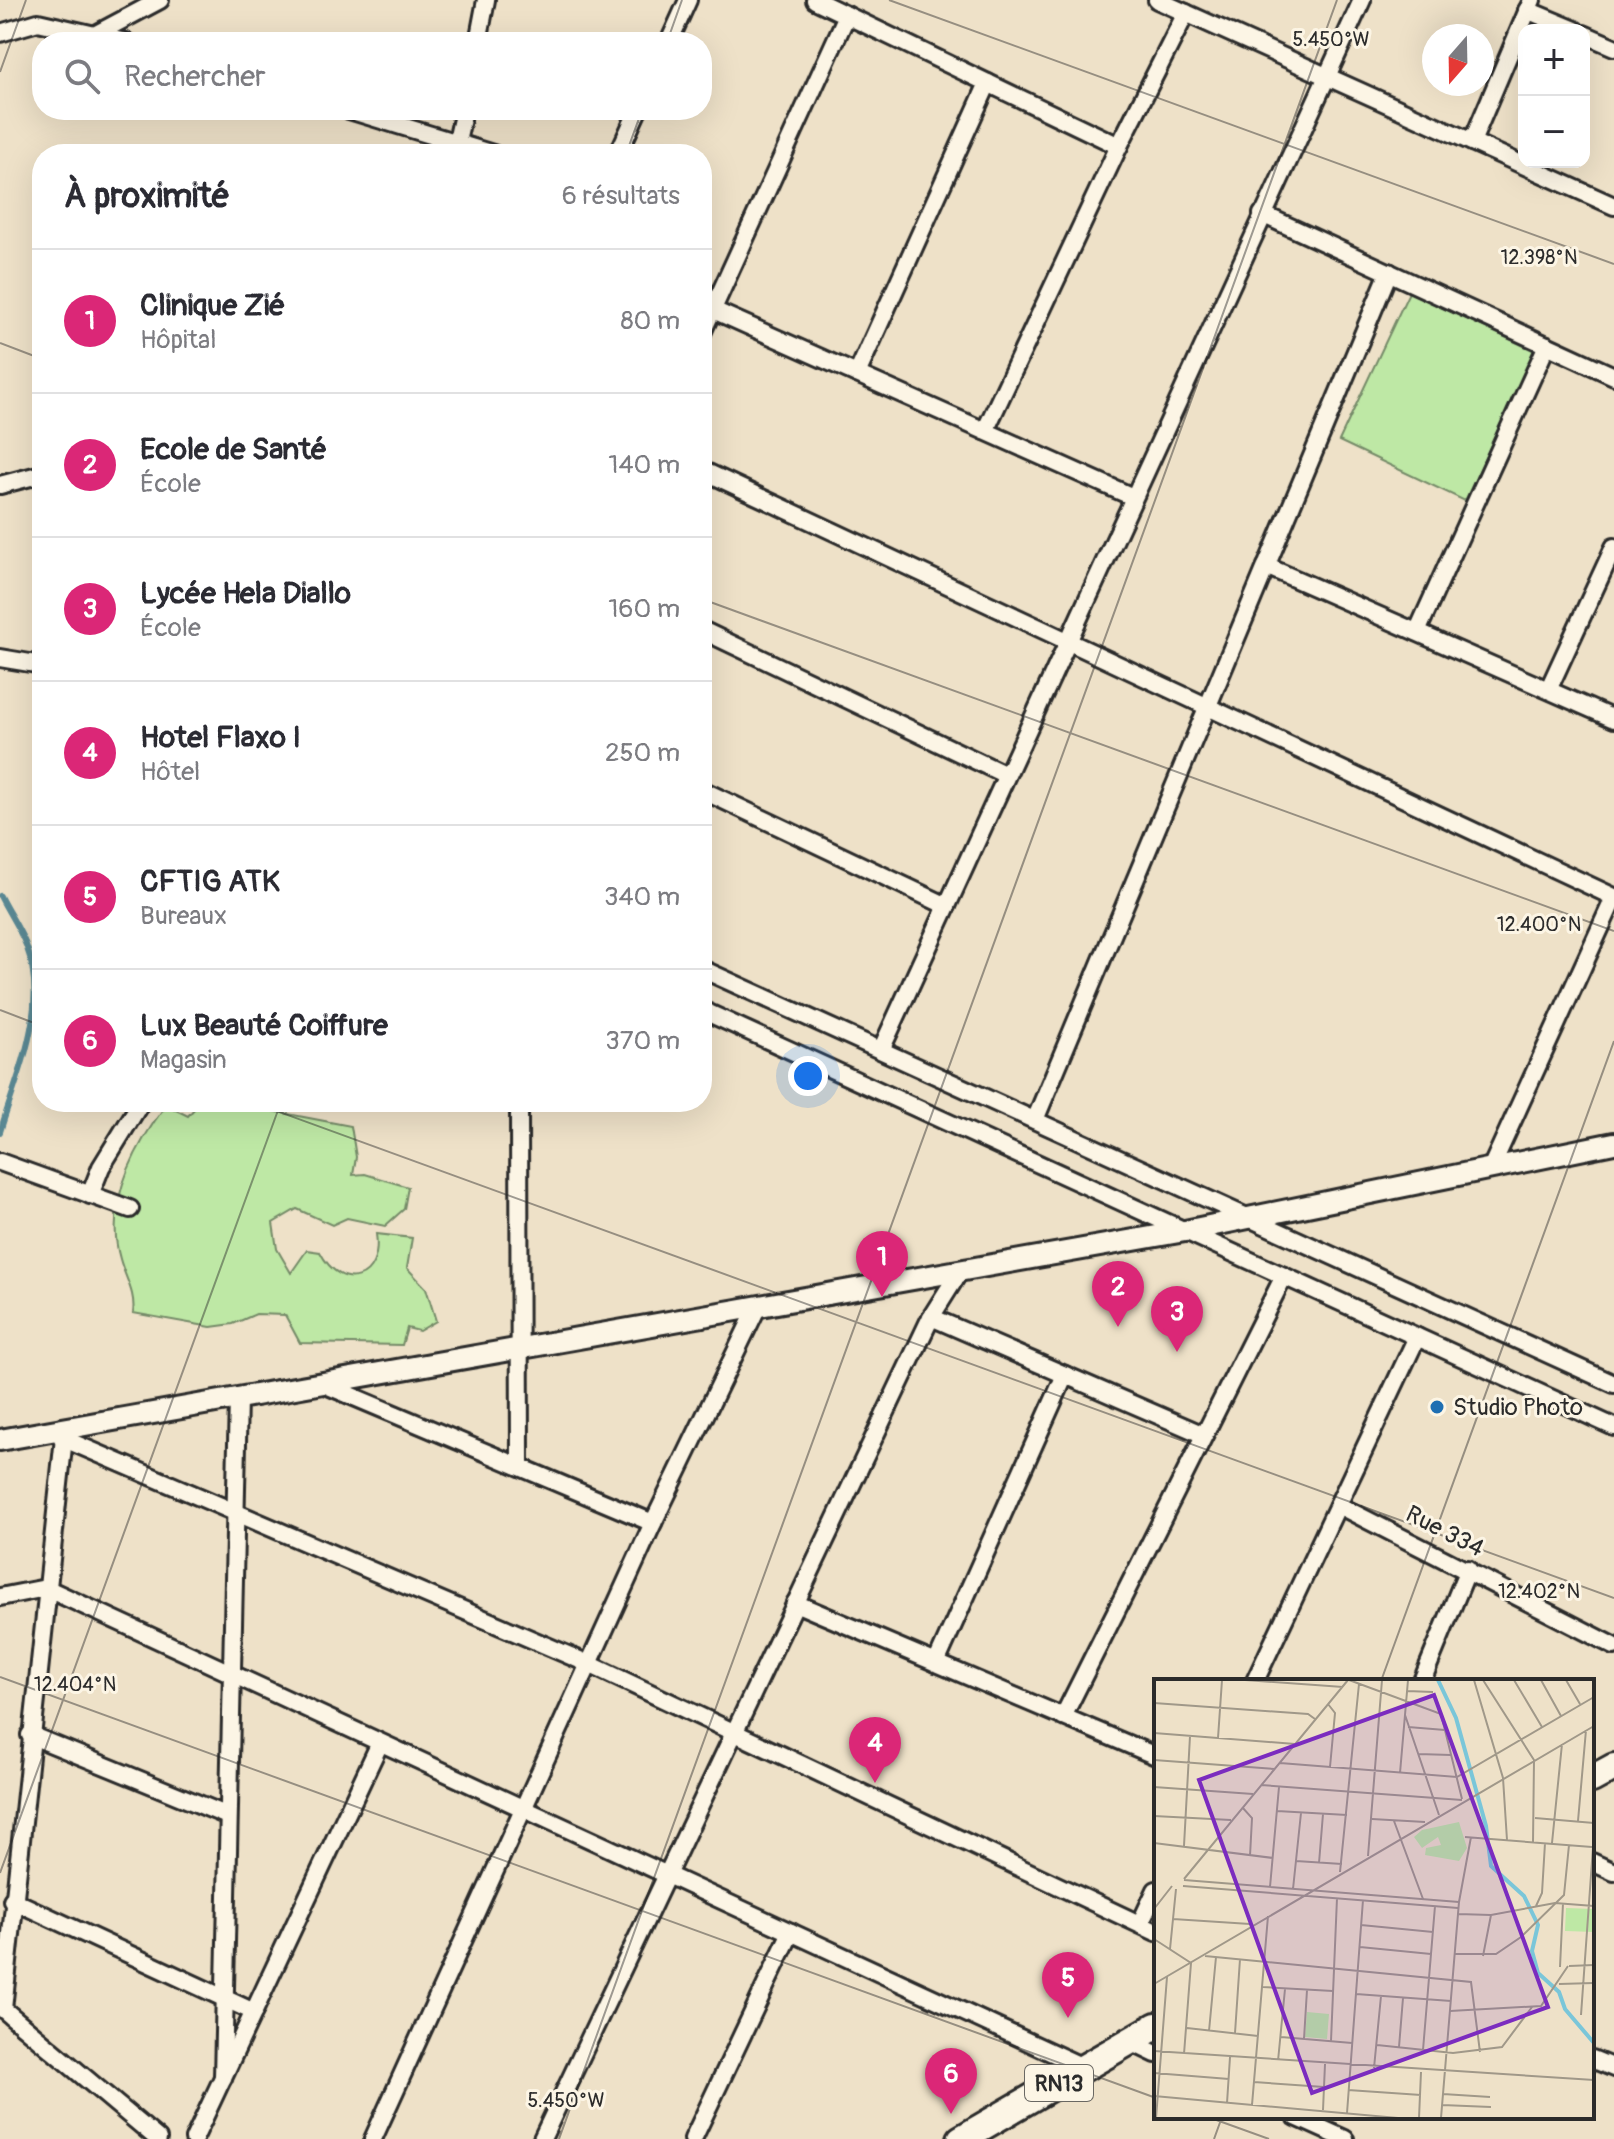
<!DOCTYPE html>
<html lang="fr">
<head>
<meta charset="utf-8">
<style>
	:root { --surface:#fff; --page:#f7f7f7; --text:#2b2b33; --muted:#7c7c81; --line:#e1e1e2; --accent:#db2777 }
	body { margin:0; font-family:Pangolin,sans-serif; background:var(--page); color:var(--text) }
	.controls { position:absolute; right:24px; top:24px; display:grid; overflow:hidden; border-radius:16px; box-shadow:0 8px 32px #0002 }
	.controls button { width:72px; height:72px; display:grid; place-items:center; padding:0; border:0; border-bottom:2px solid var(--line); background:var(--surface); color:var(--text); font:40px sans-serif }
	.compass { position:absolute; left:1422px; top:24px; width:72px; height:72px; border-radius:50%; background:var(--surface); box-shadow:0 8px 32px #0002; rotate:200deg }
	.you { position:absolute; left:808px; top:1076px; width:28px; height:28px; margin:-20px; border:6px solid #fff; border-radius:50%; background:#1a73e8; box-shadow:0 0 0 12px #1a73e833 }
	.badge { display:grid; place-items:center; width:52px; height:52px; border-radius:50%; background:var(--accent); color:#fff; font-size:26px; font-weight:700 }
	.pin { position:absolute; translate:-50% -66px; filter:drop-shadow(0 2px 4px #0008) }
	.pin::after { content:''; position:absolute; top:42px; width:28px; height:24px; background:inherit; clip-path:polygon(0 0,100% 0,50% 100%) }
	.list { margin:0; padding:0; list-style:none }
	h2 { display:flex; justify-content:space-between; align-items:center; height:104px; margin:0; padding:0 32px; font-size:34px }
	h2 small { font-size:26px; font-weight:400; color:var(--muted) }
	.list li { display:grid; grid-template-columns:52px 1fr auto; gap:24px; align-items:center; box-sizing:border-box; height:144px; padding:0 32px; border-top:2px solid var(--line) }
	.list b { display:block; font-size:30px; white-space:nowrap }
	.list p { margin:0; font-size:26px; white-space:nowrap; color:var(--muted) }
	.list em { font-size:26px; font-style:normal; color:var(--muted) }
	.icon { flex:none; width:44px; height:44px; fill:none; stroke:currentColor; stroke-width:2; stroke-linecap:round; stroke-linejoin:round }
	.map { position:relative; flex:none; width:1614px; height:2139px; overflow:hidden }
	.search { position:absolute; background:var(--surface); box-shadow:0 8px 32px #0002; left:32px; top:32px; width:680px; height:88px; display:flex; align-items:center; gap:20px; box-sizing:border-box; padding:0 28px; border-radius:32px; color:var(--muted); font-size:30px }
	.panel { position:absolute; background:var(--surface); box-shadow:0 8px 32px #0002; left:32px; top:144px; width:680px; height:968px; border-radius:32px }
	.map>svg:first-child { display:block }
	.green { fill:#bee8a5; stroke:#748a68; stroke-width:2 }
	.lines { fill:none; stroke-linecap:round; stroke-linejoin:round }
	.stream { stroke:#5a8893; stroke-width:6 }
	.minor-casing { stroke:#2b2b2b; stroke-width:22 }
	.tertiary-casing { stroke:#2b2b2b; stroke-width:26 }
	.primary-casing { stroke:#2b2b2b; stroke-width:32 }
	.minor { stroke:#fcf5e5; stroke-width:16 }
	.tertiary { stroke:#fcf5e5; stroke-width:20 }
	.primary { stroke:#fcf5e5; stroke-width:26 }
	.ticks { fill:none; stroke:#2b2b2b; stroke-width:2; stroke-opacity:0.45 }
	.poi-dot { fill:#1f6fb2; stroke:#fcf5e5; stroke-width:3 }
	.labels { text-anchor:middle; stroke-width:6; stroke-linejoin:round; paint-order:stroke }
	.shield { fill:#fcf5e5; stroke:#6a6863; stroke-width:2 }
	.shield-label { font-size:22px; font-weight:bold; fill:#2b2b2b }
	.poi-label { font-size:24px; fill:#2b2b2b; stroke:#fcf5e5; text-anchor:start }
	.street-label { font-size:24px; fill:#2b2b2b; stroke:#fcf5e5 }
	.inset-river { fill:none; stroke:#7ac6d9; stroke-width:4 }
	.inset-road { fill:none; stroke:#a09889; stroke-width:2 }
	.view { fill:#7b2cbf; fill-opacity:0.15; stroke:#7b2cbf; stroke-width:4 }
	.inset-edge { fill:none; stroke:#2b2b2b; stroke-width:4 }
	.ticks-label { font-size:20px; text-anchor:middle; fill:#2b2b2b; stroke:#fcf5e5; stroke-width:6; stroke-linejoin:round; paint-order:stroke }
</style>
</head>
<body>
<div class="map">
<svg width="1614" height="2139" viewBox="0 0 1614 2139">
	<rect width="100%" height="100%" fill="#eee1c8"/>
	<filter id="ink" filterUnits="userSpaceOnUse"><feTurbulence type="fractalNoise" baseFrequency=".0125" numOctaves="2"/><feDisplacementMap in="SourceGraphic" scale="16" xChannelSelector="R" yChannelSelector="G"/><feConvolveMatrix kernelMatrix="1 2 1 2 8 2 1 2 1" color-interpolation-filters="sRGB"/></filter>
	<g filter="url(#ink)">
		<g class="green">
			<path d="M 1409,292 L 1535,351 L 1465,501 L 1339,441 Z"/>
			<path d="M 200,1102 L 256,1102 L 262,1109 L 351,1126 L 356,1157 L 353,1175 L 365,1174 L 408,1187 L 404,1209 L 385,1226 L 347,1218 L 332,1225 L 297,1209 L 273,1223 L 277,1249 L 291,1273 L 307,1250 L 320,1252 C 342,1294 383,1281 376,1234 L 412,1238 L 407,1268 L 426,1288 L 436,1321 L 419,1331 L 407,1328 L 402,1345 L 300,1343 L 285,1315 L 256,1314 L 233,1324 L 211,1327 L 133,1313 C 136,1293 125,1278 120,1259 C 104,1204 134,1148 166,1105 L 188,1116 Z"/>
		</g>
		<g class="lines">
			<path class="stream" d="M 0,896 C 8,912 19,928 26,945 C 50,1007 18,1072 0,1132"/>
			<defs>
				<g id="minor">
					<path d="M 815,0 L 1119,146"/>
					<path d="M 1157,0 L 1614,206"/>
					<path d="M 1527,10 L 1575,30"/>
					<path d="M 0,33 L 38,22 L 126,42"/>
					<path d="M 98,33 L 160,0"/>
					<path d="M 1584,34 L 1614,47"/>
					<path d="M 478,42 L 486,0"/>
					<path d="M 669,42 L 688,0"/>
					<path d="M 349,110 L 493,154"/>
					<path d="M 1472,142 L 1532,0"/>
					<path d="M 454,154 L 464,110"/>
					<path d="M 618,154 L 638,110"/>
					<path d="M 1262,214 L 1614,376"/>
					<path d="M 702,305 L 1133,497"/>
					<path d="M 702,333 L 847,15"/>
					<path d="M 857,374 L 988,83"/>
					<path d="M 985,431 L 1119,146 L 1186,13"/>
					<path d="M 702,470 L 1614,897"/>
					<path d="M 0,485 L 42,474"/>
					<path d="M 1266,566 L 1614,719"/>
					<path d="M 702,630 L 1006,775"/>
					<path d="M 1417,632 L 1547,345"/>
					<path d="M 0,658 L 42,665"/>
					<path d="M 1549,688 L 1614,547"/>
					<path d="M 702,790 L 947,906"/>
					<path d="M 702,969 L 1614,1384"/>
					<path d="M 702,1010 L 1614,1427"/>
					<path d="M 881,1050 L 1362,0"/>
					<path d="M 519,1102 L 520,1465"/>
					<path d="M 1035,1120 L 1389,272"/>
					<path d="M 0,1162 L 130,1209"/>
					<path d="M 1491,1168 L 1614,898"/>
					<path d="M 90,1195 L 101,1167 L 141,1102"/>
					<path d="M 931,1317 L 1204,1435"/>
					<path d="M 321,1383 L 653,1523"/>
					<path d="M 65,1428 L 3,2009 L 158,2139"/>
					<path d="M 62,1438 L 589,1664 L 1156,1932"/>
					<path d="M 1338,1505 L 1614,1646"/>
					<path d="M 0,1597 L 46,1588 L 1085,2068"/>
					<path d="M 795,1603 L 1156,1756"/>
					<path d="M 936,1663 L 1065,1375"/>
					<path d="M 1255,1681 L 1417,1337"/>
					<path d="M 1422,1681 L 1468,1569"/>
					<path d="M 1063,1717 L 1284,1276"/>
					<path d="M 30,1735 L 228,1816"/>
					<path d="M 1592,1862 L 1614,1872"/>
					<path d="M 12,1900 L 254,2012"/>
					<path d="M 1140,1924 L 1156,1890"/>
					<path d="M 1129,2041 L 1156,2054"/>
					<path d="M 1592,2059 L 1614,2068"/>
					<path d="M 223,2078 L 238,1398"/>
					<path d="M 1296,2117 L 1345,2139"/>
					<path d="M 194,2139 L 380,1743"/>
					<path d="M 373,2139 L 653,1523 L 758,1306"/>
					<path d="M 542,2139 L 931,1317 L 960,1271"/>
					<path d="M 693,2139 L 791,1932"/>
				</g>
				<path id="tertiary" d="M 0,1440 L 1185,1231 L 1614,1143"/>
				<g id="primary">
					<path d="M 1592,1779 L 1614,1767"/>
					<path d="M 961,2139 L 1156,2026"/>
				</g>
			</defs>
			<use href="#minor" class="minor-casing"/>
			<use href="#tertiary" class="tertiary-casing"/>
			<use href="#primary" class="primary-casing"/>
			<use href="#minor" class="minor"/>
			<use href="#tertiary" class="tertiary"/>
			<use href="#primary" class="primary"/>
		</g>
	</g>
	<path class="ticks" d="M 889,0 L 1614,264M 667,42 L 682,0M 0,72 L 26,0M 626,154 L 642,110M 0,343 L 42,359M 702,599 L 1614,931M 0,1010 L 42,1026M 252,1102 L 1614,1598M 0,1677 L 1156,2098M 1381,1681 L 1614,1041M 0,1873 L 281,1102M 1208,2117 L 1269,2139M 559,2139 L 1337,0M 1214,2139 L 1222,2117"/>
	<circle class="poi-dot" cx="1437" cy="1407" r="8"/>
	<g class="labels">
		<rect class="shield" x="1025" y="2065" width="68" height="36" rx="6"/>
		<g class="shield-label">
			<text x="1059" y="2091">RN13</text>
		</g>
		<g class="poi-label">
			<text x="1453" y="1415">Studio Photo</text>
		</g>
		<g class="street-label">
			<text transform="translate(1445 1531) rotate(27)" y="8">Rue 334</text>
		</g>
	</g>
	<g transform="translate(1154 1679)">
		<rect width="440" height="440" fill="#eee1c8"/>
		<path d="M 305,143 L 313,169 L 305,182 L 271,176 L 272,169 L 287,166 L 284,158 L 268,169 L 260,158 L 268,151 ZM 412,229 L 440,230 L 440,253 L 411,252 ZM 153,333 L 175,335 L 173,360 L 151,358 Z" fill="#bee8a5"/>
		<path class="inset-river" d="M 284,1 L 302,39 L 332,147 L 337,187 L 370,217 L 384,246 L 378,272 L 384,294 L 405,313 L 411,330 L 440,364"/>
		<path class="inset-road" d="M 91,1 L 189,8M 195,1 L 287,35 L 308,120M 320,1 L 349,99 L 353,161M 329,1 L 380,81 L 379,163M 360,1 L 388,48M 387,1 L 407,37M 412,1 L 426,25M 253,12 L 279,13M 0,24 L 154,35 L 161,40M 174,25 L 181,34 L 176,88M 251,36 L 285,136M 254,48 L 291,51M 0,54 L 141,65M 64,59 L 68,1M 264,75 L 297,76M 0,81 L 121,90M 126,84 L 303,98 L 440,18M 246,94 L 254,1M 107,106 L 308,121M 0,108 L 99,115M 88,128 L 98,139 L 96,177M 123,132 L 193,136M 0,137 L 77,141M 381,139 L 440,144M 218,140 L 271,143M 240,142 L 269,220M 424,142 L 432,51M 311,158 L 438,168M 0,164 L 119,179M 398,164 L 408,65M 30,167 L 36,57M 214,177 L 228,1M 142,182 L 188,185M 165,184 L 169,135M 186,193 L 205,5M 30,200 L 194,1M 30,201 L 305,223M 29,207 L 304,229M 116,208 L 125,108M 139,210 L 147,134M 382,227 L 388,214 L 391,164M 0,230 L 18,207M 304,235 L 337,236 L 401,224 L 440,227M 19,240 L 96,245M 207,246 L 279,253M 0,260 L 37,284 L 30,375M 206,268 L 277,275M 16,270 L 22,210M 301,275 L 342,275 L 367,258 L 410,216 L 415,166M 51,277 L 317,303 L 326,373M 329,277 L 337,236M 415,287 L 440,286M 406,288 L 409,224M 0,305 L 440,47M 405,305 L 440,304M 109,308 L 179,312M 202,315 L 297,322M 296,332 L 387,327 L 414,287M 427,336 L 439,168M 33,349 L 104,357M 55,352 L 62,278M 81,354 L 86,280M 127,358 L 198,364M 150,360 L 153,311M 177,362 L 183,219M 223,366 L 299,374 L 348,368 L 378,328M 245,368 L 249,319M 269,371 L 281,227M 0,372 L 440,401M 124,382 L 131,310M 220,389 L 227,317M 0,394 L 75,400M 100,403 L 170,408M 194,411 L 267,416M 289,415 L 336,418M 0,417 L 244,439M 73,424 L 76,378M 98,426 L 114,237M 288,426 L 337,428M 169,431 L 171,385M 193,434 L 209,221M 2,439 L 13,298M 265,439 L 267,393M 287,439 L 305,223 L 317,158"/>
		<path class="view" d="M 280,16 L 394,328 L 158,414 L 45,101 Z"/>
		<rect width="440" height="440" class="inset-edge"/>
	</g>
	<g class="ticks-label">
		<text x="1331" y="46">5.450°W</text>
		<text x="1539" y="264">12.398°N</text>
		<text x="1539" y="931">12.400°N</text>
		<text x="1539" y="1598">12.402°N</text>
		<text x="75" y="1691">12.404°N</text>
		<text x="566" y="2107">5.450°W</text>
	</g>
</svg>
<div class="controls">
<button>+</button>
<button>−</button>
</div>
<svg class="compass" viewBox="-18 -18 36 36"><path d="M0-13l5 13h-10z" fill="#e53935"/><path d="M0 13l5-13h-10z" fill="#7c7c81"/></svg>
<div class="you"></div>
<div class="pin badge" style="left:882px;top:1297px">1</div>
<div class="pin badge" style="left:1118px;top:1327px">2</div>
<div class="pin badge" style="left:1177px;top:1352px">3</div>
<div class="pin badge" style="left:875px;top:1783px">4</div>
<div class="pin badge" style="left:1068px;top:2018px">5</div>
<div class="pin badge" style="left:951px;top:2114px">6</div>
<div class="search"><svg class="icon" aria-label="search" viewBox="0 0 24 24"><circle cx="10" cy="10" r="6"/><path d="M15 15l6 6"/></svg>Rechercher</div>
<section class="panel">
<h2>À proximité<small>6 résultats</small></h2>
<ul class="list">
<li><span class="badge">1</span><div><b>Clinique Zié</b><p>Hôpital</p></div><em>80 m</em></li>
<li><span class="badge">2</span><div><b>Ecole de Santé</b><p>École</p></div><em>140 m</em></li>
<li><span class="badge">3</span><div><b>Lycée Hela Diallo</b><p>École</p></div><em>160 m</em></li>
<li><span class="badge">4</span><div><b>Hotel Flaxo I</b><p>Hôtel</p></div><em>250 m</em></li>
<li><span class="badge">5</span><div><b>CFTIG ATK</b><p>Bureaux</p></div><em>340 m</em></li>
<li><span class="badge">6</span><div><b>Lux Beauté Coiffure</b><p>Magasin</p></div><em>370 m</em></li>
</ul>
</section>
</div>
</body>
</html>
